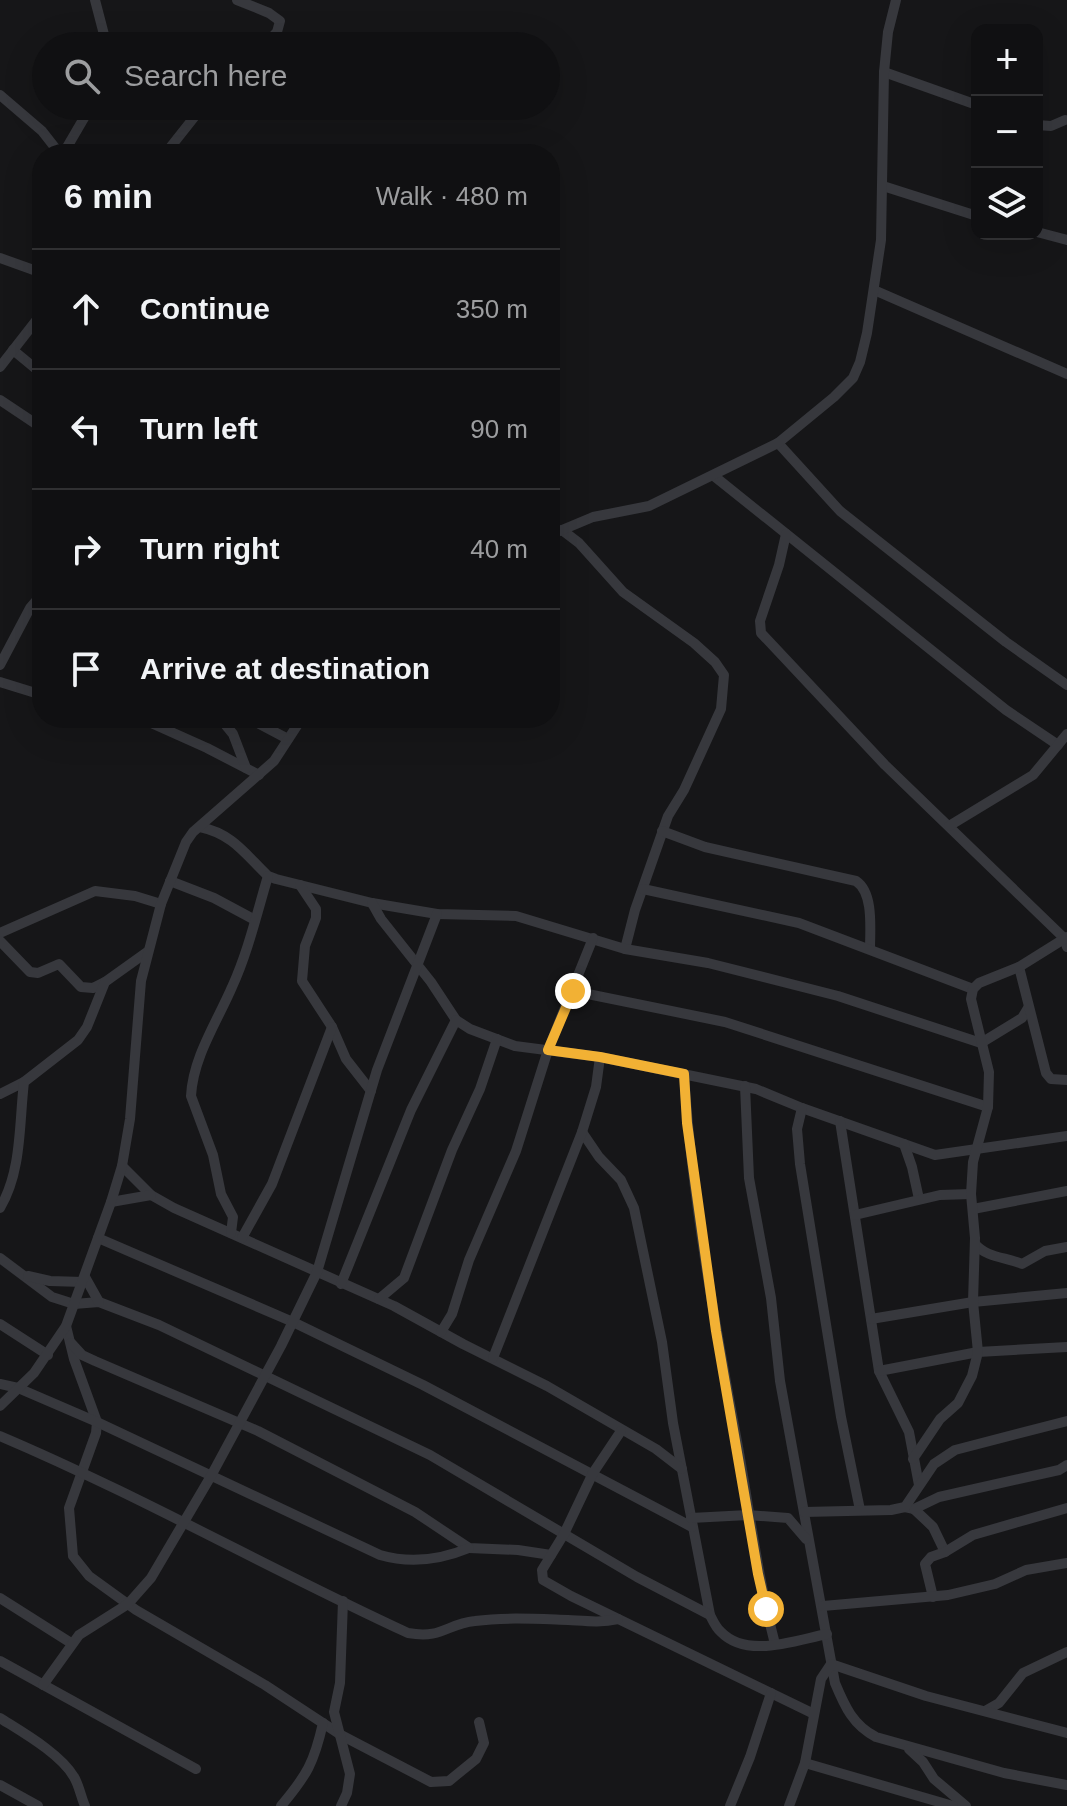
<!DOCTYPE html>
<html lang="en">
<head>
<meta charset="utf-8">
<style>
	:root { --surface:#101012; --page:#19191b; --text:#f1f3f6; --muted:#9c9d9f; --line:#303032 }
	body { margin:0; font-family:Arial,sans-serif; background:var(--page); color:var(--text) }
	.controls { position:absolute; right:24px; top:24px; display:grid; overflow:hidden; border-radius:16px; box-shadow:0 8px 32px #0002 }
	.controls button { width:72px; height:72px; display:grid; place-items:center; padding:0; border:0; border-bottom:2px solid var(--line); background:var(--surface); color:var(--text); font:40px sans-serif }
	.stop { position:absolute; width:24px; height:24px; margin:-18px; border:6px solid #f2b134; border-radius:50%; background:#fff }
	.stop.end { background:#f2b134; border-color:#fff; box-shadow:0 2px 8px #0008 }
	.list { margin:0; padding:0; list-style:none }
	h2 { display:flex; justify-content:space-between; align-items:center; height:104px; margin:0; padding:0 32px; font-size:34px }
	h2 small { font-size:26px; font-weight:400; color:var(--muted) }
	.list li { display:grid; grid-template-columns:52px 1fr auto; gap:24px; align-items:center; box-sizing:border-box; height:120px; padding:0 32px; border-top:2px solid var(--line) }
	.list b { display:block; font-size:30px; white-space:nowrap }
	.list em { font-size:26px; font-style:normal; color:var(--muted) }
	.icon { flex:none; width:44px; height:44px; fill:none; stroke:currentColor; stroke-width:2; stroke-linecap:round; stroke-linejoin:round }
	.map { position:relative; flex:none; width:1067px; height:1806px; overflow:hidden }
	.search { position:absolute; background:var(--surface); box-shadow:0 8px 32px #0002; left:32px; top:32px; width:528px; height:88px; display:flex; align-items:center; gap:20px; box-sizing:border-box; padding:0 28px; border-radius:44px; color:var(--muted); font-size:30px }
	.panel { position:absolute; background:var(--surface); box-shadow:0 8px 32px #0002; left:32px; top:144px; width:528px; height:584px; border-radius:32px }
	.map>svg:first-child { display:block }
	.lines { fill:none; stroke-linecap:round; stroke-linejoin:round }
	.minor { stroke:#37383d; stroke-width:10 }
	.route { stroke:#f2b134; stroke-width:10 }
</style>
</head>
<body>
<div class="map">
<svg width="1067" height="1806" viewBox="0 0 1067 1806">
	<rect width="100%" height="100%" fill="#161618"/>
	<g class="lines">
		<g class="minor">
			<path d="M 95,0 L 107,46"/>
			<path d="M 237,0 L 269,13 L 280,21 L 277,32 L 264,46"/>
			<path d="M 884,72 L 977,105"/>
			<path d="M 0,95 L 42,131 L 60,154"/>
			<path d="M 1037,125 L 1051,126 L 1065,120"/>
			<path d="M 63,154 L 91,106"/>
			<path d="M 165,154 L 203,106"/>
			<path d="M 883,186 L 977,216"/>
			<path d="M 1037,232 L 1067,240"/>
			<path d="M 0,258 L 42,273"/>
			<path d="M 874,290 L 1067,374"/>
			<path d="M 13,350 L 42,374"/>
			<path d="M 0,367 L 42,313"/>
			<path d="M 0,400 L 42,428"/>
			<path d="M 778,443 L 840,511 L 1006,642 L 1067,685"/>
			<path d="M 714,476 L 1006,710 L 1058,745"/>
			<path d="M 562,530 L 579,543 L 623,592 L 694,643 L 715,662 L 724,675 L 721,709 L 684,790 L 668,816 L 635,910 L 625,949"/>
			<path d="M 786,534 L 779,565 L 760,621 L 761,633 L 885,765 L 1064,938 L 1067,947"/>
			<path d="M 550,535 L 593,517 L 649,506 L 778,443 L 834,397 L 853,378 L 860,362 L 867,333 L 881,240 L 884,72 L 888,32 L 896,0"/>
			<path d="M 0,665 L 30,608 L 42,594"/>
			<path d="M 0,682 L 42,695"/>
			<path d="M 140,718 L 207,748 L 259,775"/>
			<path d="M 220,718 L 233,734 L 246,768"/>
			<path d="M 248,718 L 288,739"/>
			<path d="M 949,826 L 1033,775 L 1067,734"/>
			<path d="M 200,827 C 233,834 245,854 268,876 L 276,879 L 372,903 L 437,914 L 516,916 L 625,949 L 708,963 L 838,996 L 981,1043 L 1022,1018 L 1028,1008"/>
			<path d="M 662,831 L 705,847 L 856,881 C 874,893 870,929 870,949"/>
			<path d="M 170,881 L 214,898 L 255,920"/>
			<path d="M 300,885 L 316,909 L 316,918 L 305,946 L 302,981 L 332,1027 L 346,1059 L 371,1091"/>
			<path d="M 643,889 L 799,923 L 973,989"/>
			<path d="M 372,903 L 381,919 L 431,982 L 456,1020 L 470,1029 L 515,1046 L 600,1057 L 756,1089 L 802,1108 L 935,1155 L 1067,1136"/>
			<path d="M 0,933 L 95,891 L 135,896 L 161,904"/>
			<path d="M 0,941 L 30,972 L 38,973 L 59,964 L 81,987 L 93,988 L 105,982"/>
			<path d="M 1019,967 L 1046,1073 L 1051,1079 L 1067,1080"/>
			<path d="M 573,991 L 725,1022 L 988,1107"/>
			<path d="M 684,1074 C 692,1199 715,1324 738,1447 C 750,1514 758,1578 775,1644"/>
			<path d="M 745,1086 L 749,1178 L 771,1298 L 780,1381 L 835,1683 C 845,1707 853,1725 876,1737 L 1004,1773 L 1067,1785"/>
			<path d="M 0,1094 L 24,1082"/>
			<path d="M 802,1108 L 797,1129 L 800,1164 L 841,1417 L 860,1510"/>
			<path d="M 840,1121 L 879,1371 L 909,1432 L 919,1485"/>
			<path d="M 582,1132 L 599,1157 L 621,1180 L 634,1208 L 662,1342 L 673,1423 L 710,1615 C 713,1621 716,1628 721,1632 C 747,1659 796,1640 827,1634"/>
			<path d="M 904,1144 L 912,1167 L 919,1199"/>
			<path d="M 122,1166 L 151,1195 L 174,1208 L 394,1306 L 463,1344 L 547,1386 L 656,1449 L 682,1469"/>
			<path d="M 111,1202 L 151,1195"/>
			<path d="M 0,1208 C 22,1171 19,1124 24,1082 L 78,1040 L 87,1027 L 105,982 L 147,952"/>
			<path d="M 973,1209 L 1067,1191"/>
			<path d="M 855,1215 L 940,1195 L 971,1194"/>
			<path d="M 231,1233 L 233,1217 L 221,1194 L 213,1155 L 191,1096 C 193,1057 217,1022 232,987 C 248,952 257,913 268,876"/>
			<path d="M 98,1238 L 293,1322 L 423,1385 L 692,1527"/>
			<path d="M 242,1238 L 272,1184 L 332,1027"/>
			<path d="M 975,1244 C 987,1258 1006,1257 1022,1264 L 1045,1251 L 1067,1247"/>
			<path d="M 0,1258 L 52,1297 L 74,1304 L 99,1302 L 159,1325 L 430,1455 L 637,1577 L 710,1615"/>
			<path d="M 28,1276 L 50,1281 L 83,1282"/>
			<path d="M 85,1277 L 99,1302"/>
			<path d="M 341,1284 L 411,1110 L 456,1020"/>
			<path d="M 379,1299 L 404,1278 L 452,1150 L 480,1089 L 497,1039"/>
			<path d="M 871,1319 L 973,1302 L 1067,1293"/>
			<path d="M 0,1324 L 48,1355"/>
			<path d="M 66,1326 L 74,1359 L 97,1422 L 96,1433 L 69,1508 L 73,1556 L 89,1576 L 136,1610 L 265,1685 L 341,1735 L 431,1782 L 449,1781 L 476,1759 L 484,1743 L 479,1722"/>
			<path d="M 441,1332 L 452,1314 L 469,1260 L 516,1151 L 548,1050 L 593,938"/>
			<path d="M 71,1343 L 82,1355 L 95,1361 L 258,1431 L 415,1512 L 469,1548 L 518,1550 L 551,1555"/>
			<path d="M 493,1358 L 582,1132 L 596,1087 L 600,1057"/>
			<path d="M 879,1371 L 978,1352 L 1067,1347"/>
			<path d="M 0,1384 L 18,1388 L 97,1422 L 380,1555 C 411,1564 440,1560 469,1548"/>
			<path d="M 0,1406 L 34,1373 L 66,1326 L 111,1202 L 122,1166 L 130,1119 L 141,981 L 161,904 L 186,842 L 193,832 L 274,761 L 302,718"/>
			<path d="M 621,1431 L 593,1473 L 564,1534 L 542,1570 L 543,1580 L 571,1596 L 814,1714"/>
			<path d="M 0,1436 C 139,1495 271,1570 408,1633 C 443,1639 446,1624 475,1621 C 505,1617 538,1619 568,1620 C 586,1621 600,1623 618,1619"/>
			<path d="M 913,1459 L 940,1419 L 958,1403 L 972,1376 L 978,1352 L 973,1302 L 975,1238 L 971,1194 L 973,1162 L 988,1107 L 989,1072 L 971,999 L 973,989 L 979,983 L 1019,967 L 1067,937"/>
			<path d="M 905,1507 L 914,1509 L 939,1497 L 1059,1470 L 1067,1465"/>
			<path d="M 914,1509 L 933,1527 L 945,1552"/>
			<path d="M 804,1512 L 891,1510 L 905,1507 L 934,1464 L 955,1450 L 1067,1421"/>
			<path d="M 691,1518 L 748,1515 L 788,1518 L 806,1539"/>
			<path d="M 933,1597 L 925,1564 L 931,1557 L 945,1552 L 973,1535 L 1067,1508"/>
			<path d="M 0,1598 L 71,1643"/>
			<path d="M 823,1606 L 948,1595 L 995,1584 L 1026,1570 L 1067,1563"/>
			<path d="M 0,1661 L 196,1769"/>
			<path d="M 43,1685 L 79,1635 L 128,1604 L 151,1578 L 211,1476 L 281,1346 L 317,1272 L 377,1070 L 437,914"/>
			<path d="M 985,1711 L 999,1703 L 1023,1673 L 1067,1652"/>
			<path d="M 0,1718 C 22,1732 61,1754 74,1777 C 79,1785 81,1797 85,1806"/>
			<path d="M 909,1749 L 923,1762 L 934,1779 L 966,1806"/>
			<path d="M 805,1763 L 953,1806"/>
			<path d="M 0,1785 L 38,1806"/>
			<path d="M 281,1806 C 307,1775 314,1763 323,1723"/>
			<path d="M 341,1806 L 347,1793 L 350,1774 L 334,1712 L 340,1683 L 343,1601"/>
			<path d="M 730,1806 L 750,1757 L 771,1693"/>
			<path d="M 789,1806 L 805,1763 L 821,1679 L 831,1664 L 926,1696 L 1067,1733"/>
		</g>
	</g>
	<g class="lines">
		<path class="route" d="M 573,991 L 548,1050 L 600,1057 L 684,1074 L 687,1123 L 716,1331 L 758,1574 L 766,1609"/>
	</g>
</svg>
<div class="controls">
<button>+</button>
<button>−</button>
<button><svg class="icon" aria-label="layers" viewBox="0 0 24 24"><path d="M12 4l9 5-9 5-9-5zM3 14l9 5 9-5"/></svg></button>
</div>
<div class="stop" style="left:766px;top:1609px"></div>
<div class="stop end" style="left:573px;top:991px"></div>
<div class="search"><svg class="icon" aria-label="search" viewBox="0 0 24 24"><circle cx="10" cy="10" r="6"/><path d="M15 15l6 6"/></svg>Search here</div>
<section class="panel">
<h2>6 min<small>Walk · 480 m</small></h2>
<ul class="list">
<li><svg class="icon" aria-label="ahead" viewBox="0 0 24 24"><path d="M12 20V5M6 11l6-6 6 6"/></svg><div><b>Continue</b></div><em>350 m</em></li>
<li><svg class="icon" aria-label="left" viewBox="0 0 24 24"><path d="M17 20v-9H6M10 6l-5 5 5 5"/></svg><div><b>Turn left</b></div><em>90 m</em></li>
<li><svg class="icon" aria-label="right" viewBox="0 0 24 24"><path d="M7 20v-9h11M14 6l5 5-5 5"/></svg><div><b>Turn right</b></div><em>40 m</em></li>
<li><svg class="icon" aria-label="arrive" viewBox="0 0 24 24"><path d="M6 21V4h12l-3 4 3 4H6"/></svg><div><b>Arrive at destination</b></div></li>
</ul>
</section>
</div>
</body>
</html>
